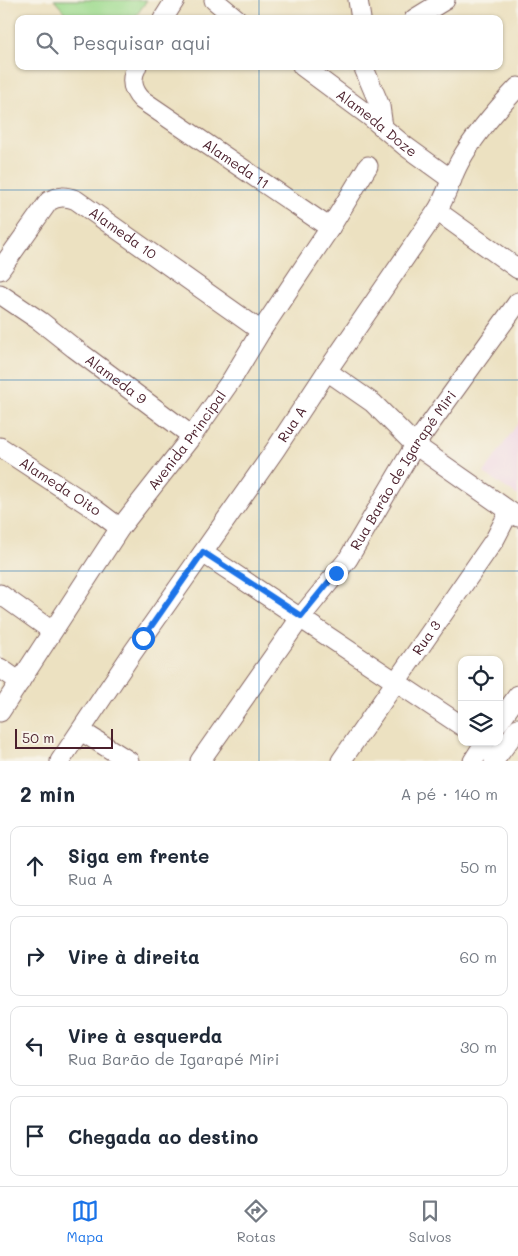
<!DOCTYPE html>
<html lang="pt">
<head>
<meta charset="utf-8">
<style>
	:root { --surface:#fff; --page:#f2f2f3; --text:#1f2937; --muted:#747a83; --line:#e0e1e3; --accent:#1a73e8 }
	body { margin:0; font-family:Mali,sans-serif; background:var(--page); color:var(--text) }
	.controls { position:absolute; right:15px; bottom:15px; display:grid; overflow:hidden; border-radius:10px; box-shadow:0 1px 4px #0004 }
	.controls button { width:45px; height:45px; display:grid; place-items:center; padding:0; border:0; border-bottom:1px solid var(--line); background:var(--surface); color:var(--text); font:25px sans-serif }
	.scale { position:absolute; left:15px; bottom:12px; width:98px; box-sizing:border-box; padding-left:5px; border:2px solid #4a1f2b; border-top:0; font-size:14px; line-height:18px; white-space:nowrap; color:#4a1f2b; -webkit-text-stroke:4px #f7f3e8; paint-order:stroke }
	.stop { position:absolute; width:15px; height:15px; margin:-11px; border:4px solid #1a73e8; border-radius:50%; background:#fff }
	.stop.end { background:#1a73e8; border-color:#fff; box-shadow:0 1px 5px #0008 }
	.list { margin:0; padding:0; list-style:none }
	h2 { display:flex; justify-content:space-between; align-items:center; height:65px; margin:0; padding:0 20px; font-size:21px }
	h2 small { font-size:16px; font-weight:400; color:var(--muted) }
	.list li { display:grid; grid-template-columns:32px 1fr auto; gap:15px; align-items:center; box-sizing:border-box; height:80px; margin:0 10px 10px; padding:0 10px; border:1px solid var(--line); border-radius:10px }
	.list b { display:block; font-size:19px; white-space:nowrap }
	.list p { margin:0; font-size:16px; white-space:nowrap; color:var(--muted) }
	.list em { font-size:16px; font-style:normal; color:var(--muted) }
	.icon { flex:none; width:28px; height:28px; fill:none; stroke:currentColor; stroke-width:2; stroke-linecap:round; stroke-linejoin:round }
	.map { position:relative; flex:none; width:518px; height:761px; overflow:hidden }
	.search { position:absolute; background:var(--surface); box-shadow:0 1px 4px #0004; left:15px; right:15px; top:15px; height:55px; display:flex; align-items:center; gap:12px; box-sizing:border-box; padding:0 18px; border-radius:10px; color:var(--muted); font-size:19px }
	.sheet { height:425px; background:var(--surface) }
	nav { display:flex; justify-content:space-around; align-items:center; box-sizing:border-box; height:70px; border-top:1px solid var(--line); background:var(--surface); font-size:14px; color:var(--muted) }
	nav a { display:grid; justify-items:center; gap:2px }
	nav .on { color:var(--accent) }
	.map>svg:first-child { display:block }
	.built { fill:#efd0e5 }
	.green { fill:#9fdb8f; stroke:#747d5d }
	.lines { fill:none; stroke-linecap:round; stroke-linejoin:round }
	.minor-casing { stroke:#836360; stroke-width:21 }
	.minor { stroke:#fff; stroke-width:19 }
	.route { stroke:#1a73e8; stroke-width:6 }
	.grid { fill:none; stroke:#1f6fb2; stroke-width:1; stroke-opacity:0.55 }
	.labels { text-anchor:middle; stroke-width:4.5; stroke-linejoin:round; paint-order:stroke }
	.street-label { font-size:14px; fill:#4a1f2b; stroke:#f7f3e8 }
</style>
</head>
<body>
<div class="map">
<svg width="518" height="761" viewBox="0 0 518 761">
	<rect width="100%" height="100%" fill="#f7f3e8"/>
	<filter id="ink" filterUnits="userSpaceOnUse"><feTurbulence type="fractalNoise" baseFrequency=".02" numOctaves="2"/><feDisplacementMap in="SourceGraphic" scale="10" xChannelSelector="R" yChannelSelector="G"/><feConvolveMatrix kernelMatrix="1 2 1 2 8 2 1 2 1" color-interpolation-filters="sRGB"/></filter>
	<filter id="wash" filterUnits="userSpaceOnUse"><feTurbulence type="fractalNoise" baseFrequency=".0096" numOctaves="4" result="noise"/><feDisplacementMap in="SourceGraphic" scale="20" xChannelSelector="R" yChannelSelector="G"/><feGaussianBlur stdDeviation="1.12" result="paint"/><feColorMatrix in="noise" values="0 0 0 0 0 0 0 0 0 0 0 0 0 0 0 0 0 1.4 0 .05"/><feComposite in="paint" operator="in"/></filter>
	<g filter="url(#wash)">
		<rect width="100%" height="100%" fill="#ece1c1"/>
		<path class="built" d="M 518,423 L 518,496 L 484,473 Z"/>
		<path class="green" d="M 54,0 L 147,0 L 134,19 L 71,19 Z"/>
	</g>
	<g filter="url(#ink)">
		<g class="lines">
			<defs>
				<g id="minor">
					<path d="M 214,0 L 237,19"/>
					<path d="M 358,0 L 361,19"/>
					<path d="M 163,19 L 175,0"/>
					<path d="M 414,19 L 445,0"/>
					<path id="s1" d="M 137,66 C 130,79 132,90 142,100 L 330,228"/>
					<path id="s2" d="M 302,66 L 368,115 L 405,146 L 452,180"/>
					<path d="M 363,66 L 380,106 L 383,127"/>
					<path d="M 437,211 L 518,269"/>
					<path id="s3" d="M 0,270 L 49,201 C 59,196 65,196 76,200 L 261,331"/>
					<path id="s4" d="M 0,294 L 40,321 L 74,348 L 192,436"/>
					<path d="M 327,371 L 373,403 L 415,445 L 518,517"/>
					<path id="s5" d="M 0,447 L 96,510 L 120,528"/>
					<path d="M 203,553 L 462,726"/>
					<path d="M 0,594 L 52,631"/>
					<path d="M 0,668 L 20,682"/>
					<path id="s6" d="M 0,712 L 120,528 L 192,436 L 232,379 L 261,331 L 330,228 L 368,166"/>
					<path d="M 499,722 L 518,695"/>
					<path d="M 81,731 L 129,761"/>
					<path id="s7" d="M 60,761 L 133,652 L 275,450 L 327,371 L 437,211 C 447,195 451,177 460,161 C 475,134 497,109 518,87"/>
					<path id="s8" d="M 200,761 L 301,617 L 348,559 L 415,445 L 518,302"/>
					<path id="s9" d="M 341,761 L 495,539 L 509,512"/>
					<path d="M 473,761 L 485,742"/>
					<path d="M 494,761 L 518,728"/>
				</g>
			</defs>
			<use href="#minor" class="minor-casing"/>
			<use href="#minor" class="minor"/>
		</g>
	</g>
	<g class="lines" filter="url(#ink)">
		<path class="route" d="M 143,638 L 203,552 L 301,616 L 336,573"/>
	</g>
	<path class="grid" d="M 259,0 L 259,19M 259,66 L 259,761M 0,190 L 518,190M 0,380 L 518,380M 0,571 L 518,571"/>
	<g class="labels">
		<g class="street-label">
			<text dy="5" stroke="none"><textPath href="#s2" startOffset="94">Alameda Doze</textPath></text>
			<text dy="5" stroke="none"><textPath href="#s1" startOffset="151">Alameda 11</textPath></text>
			<text dy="5" stroke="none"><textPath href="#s3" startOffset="170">Alameda 10</textPath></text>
			<text dy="5" stroke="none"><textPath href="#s4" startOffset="144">Alameda 9</textPath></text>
			<text dy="5" stroke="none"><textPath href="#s7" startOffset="409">Rua A</textPath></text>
			<text dy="5" stroke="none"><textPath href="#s6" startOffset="330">Avenida Principal</textPath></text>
			<text dy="5" stroke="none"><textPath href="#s8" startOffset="355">Rua Barão de Igarapé Miri</textPath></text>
			<text dy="5" stroke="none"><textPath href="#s5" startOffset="72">Alameda Oito</textPath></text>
			<text dy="5" stroke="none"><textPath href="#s9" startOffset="150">Rua 3</textPath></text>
		</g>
	</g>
</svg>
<div class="controls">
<button><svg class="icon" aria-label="locate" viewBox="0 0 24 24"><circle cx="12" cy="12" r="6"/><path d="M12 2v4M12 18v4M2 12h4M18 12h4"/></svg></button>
<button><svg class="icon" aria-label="layers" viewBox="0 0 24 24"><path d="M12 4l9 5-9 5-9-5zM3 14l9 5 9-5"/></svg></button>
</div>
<div class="scale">50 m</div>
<div class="stop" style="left:143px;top:638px"></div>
<div class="stop end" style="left:336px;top:573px"></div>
<div class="search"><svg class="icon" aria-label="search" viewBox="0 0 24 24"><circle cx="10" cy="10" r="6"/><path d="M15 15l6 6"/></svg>Pesquisar aqui</div>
</div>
<section class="sheet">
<h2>2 min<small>A pé · 140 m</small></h2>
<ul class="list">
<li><svg class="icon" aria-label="ahead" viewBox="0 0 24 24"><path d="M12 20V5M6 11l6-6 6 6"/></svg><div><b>Siga em frente</b><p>Rua A</p></div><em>50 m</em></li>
<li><svg class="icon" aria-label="right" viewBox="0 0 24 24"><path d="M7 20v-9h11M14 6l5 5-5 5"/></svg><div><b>Vire à direita</b></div><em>60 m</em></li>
<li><svg class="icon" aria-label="left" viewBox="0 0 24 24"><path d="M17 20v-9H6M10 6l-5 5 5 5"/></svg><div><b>Vire à esquerda</b><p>Rua Barão de Igarapé Miri</p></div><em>30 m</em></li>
<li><svg class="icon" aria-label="arrive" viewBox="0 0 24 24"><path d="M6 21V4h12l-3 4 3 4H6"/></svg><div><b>Chegada ao destino</b></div></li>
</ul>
</section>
<nav>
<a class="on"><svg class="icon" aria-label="map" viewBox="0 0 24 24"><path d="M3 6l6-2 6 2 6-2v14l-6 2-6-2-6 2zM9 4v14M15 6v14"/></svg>Mapa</a>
<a><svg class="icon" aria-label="directions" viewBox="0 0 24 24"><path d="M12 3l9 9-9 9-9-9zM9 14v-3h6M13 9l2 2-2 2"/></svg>Rotas</a>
<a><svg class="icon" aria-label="saved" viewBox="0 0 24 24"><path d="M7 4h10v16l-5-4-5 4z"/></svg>Salvos</a>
</nav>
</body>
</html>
